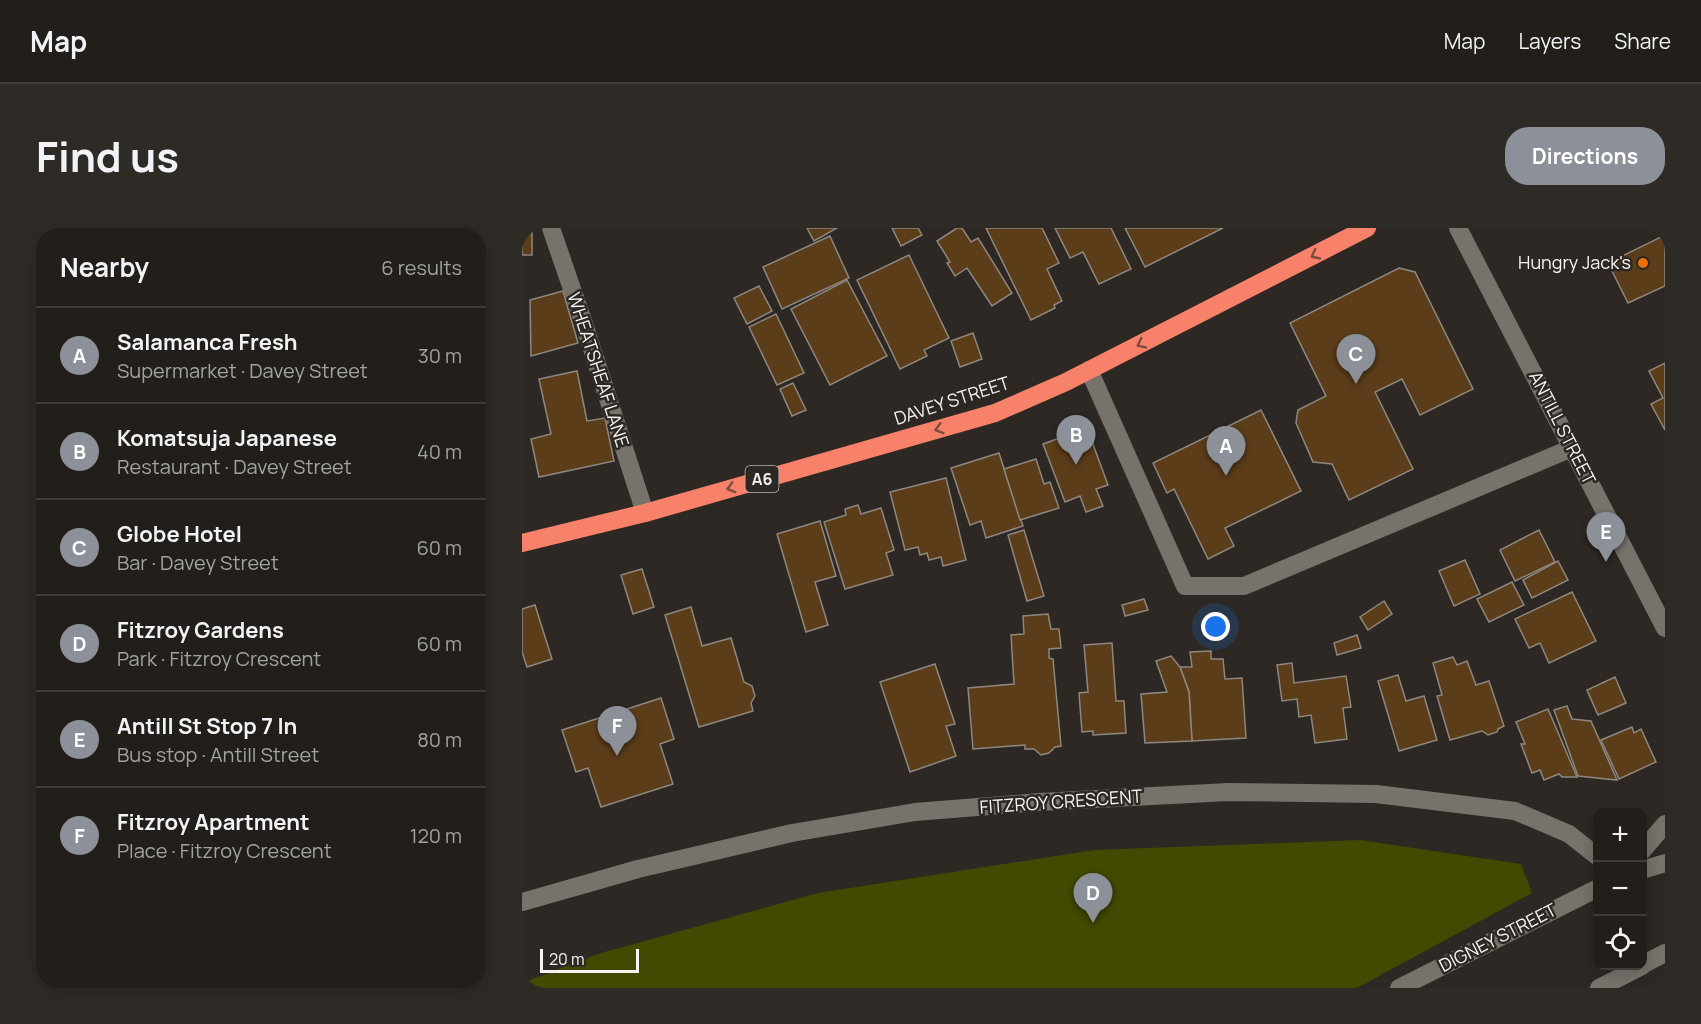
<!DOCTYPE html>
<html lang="en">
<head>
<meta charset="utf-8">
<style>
	:root { --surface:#221e1a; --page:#2e2b27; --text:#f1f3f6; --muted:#a2a2a2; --line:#3f3c39; --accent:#8c9099 }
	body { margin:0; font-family:Manrope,sans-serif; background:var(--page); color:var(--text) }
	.controls { position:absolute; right:18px; bottom:18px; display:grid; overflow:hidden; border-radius:12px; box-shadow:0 3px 15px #0003 }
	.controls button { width:54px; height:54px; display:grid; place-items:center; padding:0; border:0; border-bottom:2px solid var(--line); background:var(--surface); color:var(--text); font:30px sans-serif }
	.scale { position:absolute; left:18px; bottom:15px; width:99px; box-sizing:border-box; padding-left:6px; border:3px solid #f7f4f1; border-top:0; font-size:16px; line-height:21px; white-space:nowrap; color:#f7f4f1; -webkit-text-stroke:4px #2d2823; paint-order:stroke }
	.you { position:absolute; left:694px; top:399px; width:21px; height:21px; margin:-15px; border:4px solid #fff; border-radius:50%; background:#1a73e8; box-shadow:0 0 0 9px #1a73e833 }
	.badge { display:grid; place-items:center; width:39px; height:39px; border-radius:50%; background:var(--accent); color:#fff; font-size:20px; font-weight:700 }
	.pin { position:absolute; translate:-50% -50px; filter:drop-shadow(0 2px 3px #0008) }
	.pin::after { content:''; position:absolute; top:32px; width:21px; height:18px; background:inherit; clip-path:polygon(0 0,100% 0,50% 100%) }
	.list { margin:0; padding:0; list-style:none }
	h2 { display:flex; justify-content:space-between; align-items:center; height:78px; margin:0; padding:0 24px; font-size:26px }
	h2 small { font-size:20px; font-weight:400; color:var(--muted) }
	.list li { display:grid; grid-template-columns:39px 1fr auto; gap:18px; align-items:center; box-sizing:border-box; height:96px; padding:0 24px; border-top:2px solid var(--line) }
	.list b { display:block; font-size:22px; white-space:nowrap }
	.list p { margin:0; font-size:20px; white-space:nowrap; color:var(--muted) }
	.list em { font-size:20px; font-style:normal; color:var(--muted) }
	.icon { flex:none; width:33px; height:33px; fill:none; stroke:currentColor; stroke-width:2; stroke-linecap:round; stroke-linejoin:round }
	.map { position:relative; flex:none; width:1143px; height:760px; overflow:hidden; border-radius:24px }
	header { display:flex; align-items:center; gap:36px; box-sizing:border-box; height:84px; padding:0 30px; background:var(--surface); border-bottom:2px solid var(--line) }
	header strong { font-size:28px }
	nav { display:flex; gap:33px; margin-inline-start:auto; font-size:21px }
	.intro { display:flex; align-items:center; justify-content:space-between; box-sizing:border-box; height:144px; padding:0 36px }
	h1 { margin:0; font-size:42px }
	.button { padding:15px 27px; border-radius:24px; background:var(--accent); color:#fff; font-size:21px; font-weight:700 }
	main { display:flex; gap:36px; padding:0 36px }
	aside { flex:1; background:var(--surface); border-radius:24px; box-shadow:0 3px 15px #0003 }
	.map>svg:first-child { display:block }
	.green { fill:#424900 }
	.building { fill:#5c3d19; stroke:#8d8781; stroke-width:1.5 }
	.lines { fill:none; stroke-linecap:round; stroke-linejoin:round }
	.minor { stroke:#78726c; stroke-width:18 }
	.highway { stroke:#f8816a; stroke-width:18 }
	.oneway { stroke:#7e4c3f }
	.food-dot { fill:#e8710a; stroke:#2d2823; stroke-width:2 }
	.labels { text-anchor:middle; stroke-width:5; stroke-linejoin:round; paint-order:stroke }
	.shield { fill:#2d2823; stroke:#bab7b3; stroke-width:1.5 }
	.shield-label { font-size:16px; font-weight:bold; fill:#f7f4f1 }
	.poi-label { font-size:18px; fill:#f7f4f1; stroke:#2d2823; text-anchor:end }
	.street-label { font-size:18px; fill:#f7f4f1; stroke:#2d2823 }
</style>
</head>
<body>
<header>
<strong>Map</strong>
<nav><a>Map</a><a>Layers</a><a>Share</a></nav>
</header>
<div class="intro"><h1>Find us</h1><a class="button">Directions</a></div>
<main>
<aside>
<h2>Nearby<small>6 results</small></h2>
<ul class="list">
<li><span class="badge">A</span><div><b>Salamanca Fresh</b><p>Supermarket · Davey Street</p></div><em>30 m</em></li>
<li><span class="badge">B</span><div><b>Komatsuja Japanese</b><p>Restaurant · Davey Street</p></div><em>40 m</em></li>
<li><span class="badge">C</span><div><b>Globe Hotel</b><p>Bar · Davey Street</p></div><em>60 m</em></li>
<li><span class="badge">D</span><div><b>Fitzroy Gardens</b><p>Park · Fitzroy Crescent</p></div><em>60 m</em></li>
<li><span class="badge">E</span><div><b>Antill St Stop 7 In</b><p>Bus stop · Antill Street</p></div><em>80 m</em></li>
<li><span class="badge">F</span><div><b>Fitzroy Apartment</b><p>Place · Fitzroy Crescent</p></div><em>120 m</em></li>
</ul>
</aside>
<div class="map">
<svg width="1143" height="760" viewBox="0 0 1143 760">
	<rect width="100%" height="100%" fill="#2d2823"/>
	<path class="green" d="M 838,612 L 999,636 L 1010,665 L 835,760 L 0,760 L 0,755 L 79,725 L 296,665 L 572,622 Z"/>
	<g class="building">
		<rect x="0" y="0" width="10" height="27"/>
		<path d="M 285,0 L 315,0 L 292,13 Z"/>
		<path d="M 370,0 L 396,0 L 400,7 L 379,18 Z"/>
		<path d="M 435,0 L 440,0 L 449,14 L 456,10 L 490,65 L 470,78 L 445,40 L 433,48 L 425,35 L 428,34 L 415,13 Z"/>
		<path d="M 464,0 L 520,0 L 537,35 L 525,41 L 540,73 L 532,77 L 533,80 L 509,92 Z"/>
		<path d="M 533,0 L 589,0 L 609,41 L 577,56 L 561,24 L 548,30 Z"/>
		<path d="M 603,0 L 701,0 L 623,39 Z"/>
		<path d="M 1143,7 L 1143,58 L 1106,75 L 1086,35 Z"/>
		<path d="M 308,8 L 327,50 L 260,81 L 241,39 Z"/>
		<path d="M 387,27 L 427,110 L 402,122 L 405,128 L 378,141 L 335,52 Z"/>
		<path d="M 877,40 L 893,44 L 951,161 L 898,187 L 880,151 L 853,164 L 891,241 L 827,272 L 810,236 L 791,234 L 774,195 L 776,182 L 804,168 L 768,95 Z"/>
		<path d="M 325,52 L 365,128 L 308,157 L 269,81 Z"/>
		<path d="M 237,58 L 250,83 L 225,96 L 212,70 Z"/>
		<path d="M 41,63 L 56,115 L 9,128 L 8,72 Z"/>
		<path d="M 254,86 L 282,145 L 255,157 L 227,99 Z"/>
		<path d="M 451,105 L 460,131 L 438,139 L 429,113 Z"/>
		<path d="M 1143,135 L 1143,202 L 1129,176 L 1141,170 L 1127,143 Z"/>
		<path d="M 55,143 L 65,193 L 83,190 L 92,233 L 17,249 L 9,211 L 29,206 L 17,151 Z"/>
		<path d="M 271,155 L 284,182 L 270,188 L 258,161 Z"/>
		<path d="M 739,182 L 779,263 L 703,300 L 712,318 L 686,331 L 652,261 L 645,265 L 631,235 Z"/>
		<path d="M 565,200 L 586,257 L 574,261 L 581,278 L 564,284 L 558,268 L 543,274 L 521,216 Z"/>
		<path d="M 477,225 L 501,298 L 464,310 L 459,293 L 448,297 L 429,240 Z"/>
		<path d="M 514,231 L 522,256 L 528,254 L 537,280 L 498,292 L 482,241 Z"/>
		<path d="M 424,250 L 444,332 L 421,338 L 419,329 L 407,332 L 405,325 L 398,327 L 396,319 L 383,322 L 368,264 Z"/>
		<path d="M 336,277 L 339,286 L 359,280 L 372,322 L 364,325 L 371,347 L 323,361 L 302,294 L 324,287 L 323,281 Z"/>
		<path d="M 298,293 L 314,348 L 293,354 L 306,397 L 284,404 L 255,306 Z"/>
		<path d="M 502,302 L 522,368 L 505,373 L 486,307 Z"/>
		<path d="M 1017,302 L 1033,334 L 993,353 L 978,322 Z"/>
		<path d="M 943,332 L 958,366 L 932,378 L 917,343 Z"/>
		<path d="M 1036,333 L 1046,352 L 1010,370 L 1001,352 Z"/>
		<path d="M 120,341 L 132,379 L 111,386 L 99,347 Z"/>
		<path d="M 990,354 L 1002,377 L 967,394 L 955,371 Z"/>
		<path d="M 1050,364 L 1074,413 L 1027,435 L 1018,415 L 1007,420 L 993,391 Z"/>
		<path d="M 622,371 L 626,382 L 603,388 L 600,377 Z"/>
		<path d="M 862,373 L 870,386 L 846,402 L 838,389 Z"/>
		<path d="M 13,377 L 30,431 L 5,439 L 0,424 L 0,381 Z"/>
		<path d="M 169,379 L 180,418 L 209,410 L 222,454 L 230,458 L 233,468 L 229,475 L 231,483 L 177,499 L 143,387 Z"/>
		<path d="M 526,386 L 529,401 L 537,401 L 539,420 L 527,421 L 527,430 L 531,431 L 539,518 L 533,519 L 527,525 L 519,527 L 512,521 L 503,521 L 503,517 L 451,521 L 446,460 L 492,456 L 489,407 L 502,406 L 501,388 Z"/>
		<path d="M 835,407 L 839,420 L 815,427 L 812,415 Z"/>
		<path d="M 590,415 L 594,473 L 602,473 L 604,505 L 571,507 L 571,503 L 560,504 L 557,465 L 566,464 L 562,417 Z"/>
		<path d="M 689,423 L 689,431 L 701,431 L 703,451 L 720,450 L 724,510 L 670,513 L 667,464 L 658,439 L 670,439 L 668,424 Z"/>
		<path d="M 649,428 L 658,439 L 667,464 L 670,513 L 623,515 L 619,466 L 645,464 L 634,433 Z"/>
		<path d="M 931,429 L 935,437 L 945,433 L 954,457 L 967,453 L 982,498 L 976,501 L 975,504 L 966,507 L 960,503 L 928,512 L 915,468 L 920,467 L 911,435 Z"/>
		<path d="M 770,435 L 772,455 L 824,448 L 829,479 L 821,480 L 825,511 L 793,515 L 789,487 L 777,489 L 775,471 L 760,473 L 755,437 Z"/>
		<path d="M 413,436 L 433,496 L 424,498 L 434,528 L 388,544 L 358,454 Z"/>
		<path d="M 876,447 L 884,473 L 902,468 L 915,512 L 877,523 L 856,453 Z"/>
		<path d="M 1093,449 L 1104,475 L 1076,487 L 1065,462 Z"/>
		<path d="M 139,470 L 152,511 L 138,516 L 151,556 L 79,579 L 66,540 L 54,544 L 40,502 Z"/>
		<path d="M 1045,478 L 1050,491 L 1069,493 L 1095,552 L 1056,548 L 1032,482 Z"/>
		<path d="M 1026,481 L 1055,549 L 1040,549 L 1037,546 L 1022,552 L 1018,542 L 1010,545 L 999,516 L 1003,516 L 994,494 Z"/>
		<path d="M 1110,499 L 1112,505 L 1119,501 L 1134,534 L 1097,551 L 1079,512 Z"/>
	</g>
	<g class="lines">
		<g class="minor">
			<path d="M 29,0 L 61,93 L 123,285"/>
			<path d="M 936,0 L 1143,400"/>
			<path d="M 567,142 L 663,358 L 722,358 L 1050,220"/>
			<path d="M 1120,623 L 1143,596"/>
			<path d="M 1120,642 L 1143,635"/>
			<path d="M 0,674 L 116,641 L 270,605 L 393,584 L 518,574 L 706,564 L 854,566 L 993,583 L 1047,606 L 1076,629"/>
			<path d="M 1120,737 L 1143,725"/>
			<path d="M 877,760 L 1076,660"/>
			<path d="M 1077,760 L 1120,738"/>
		</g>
		<path class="highway" d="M 0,315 L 123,285 L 473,185 L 544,154 L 845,0"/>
	</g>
	<defs><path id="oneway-chevron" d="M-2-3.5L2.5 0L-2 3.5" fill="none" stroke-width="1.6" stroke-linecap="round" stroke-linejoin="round" transform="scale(1.5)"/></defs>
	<g class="oneway">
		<use href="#oneway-chevron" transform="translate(793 27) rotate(153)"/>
		<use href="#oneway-chevron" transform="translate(619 116) rotate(153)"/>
		<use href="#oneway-chevron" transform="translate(417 201) rotate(164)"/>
		<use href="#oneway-chevron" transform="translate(209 260) rotate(164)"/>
	</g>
	<circle class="food-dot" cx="1121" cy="35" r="6"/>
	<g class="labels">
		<rect class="shield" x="223.5" y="238" width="33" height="26" rx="4.5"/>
		<g class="shield-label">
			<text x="240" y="257">A6</text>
		</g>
		<g class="poi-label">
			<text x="1109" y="41">Hungry Jack's</text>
		</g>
		<g class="street-label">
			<text transform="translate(76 142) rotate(72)" y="6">WHEATSHEAF LANE</text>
			<text transform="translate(430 173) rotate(-18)" y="6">DAVEY STREET</text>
			<text transform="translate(1040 200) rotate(63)" y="6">ANTILL STREET</text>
			<text transform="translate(539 574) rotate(-4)" y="6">FITZROY CRESCENT</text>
			<text transform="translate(976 710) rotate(-27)" y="6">DIGNEY STREET</text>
		</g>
	</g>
</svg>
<div class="controls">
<button>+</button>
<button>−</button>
<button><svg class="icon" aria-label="locate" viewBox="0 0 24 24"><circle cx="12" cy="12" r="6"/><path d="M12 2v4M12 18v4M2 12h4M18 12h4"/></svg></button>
</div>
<div class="scale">20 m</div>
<div class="you"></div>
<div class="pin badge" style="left:704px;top:248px">A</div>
<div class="pin badge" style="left:554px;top:237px">B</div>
<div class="pin badge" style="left:834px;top:156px">C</div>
<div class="pin badge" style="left:571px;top:695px">D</div>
<div class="pin badge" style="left:1084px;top:334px">E</div>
<div class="pin badge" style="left:95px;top:528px">F</div>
</div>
</main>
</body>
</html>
